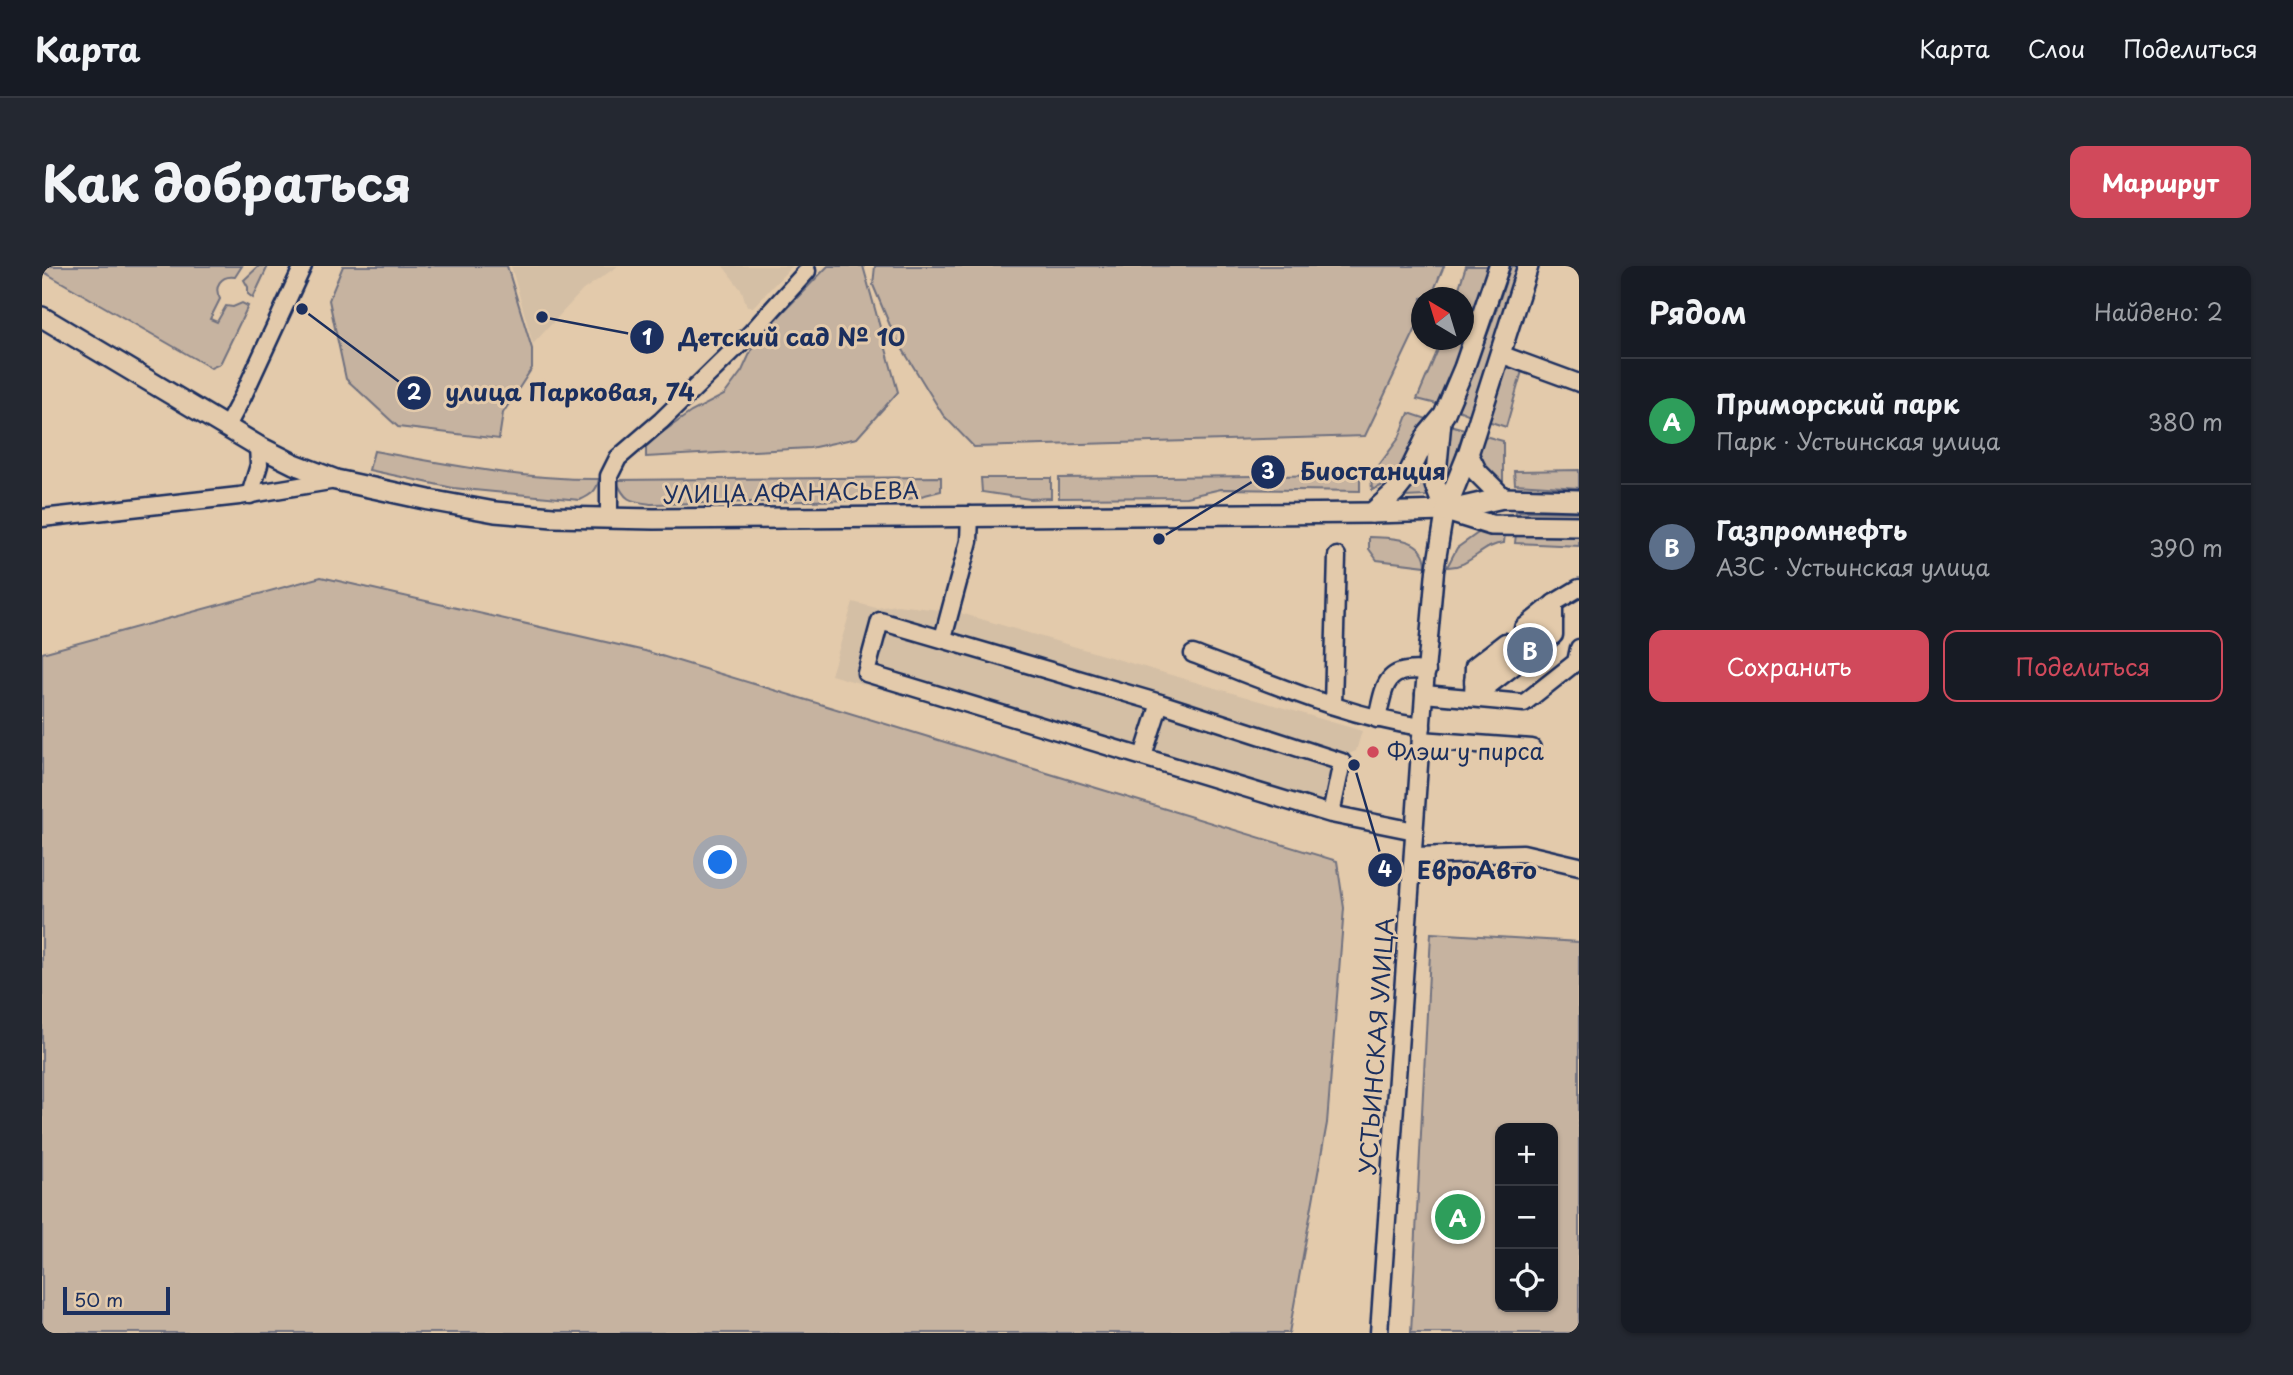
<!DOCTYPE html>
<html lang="ru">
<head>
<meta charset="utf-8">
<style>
	:root { --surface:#171b24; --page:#242831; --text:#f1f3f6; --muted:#9ea1a6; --line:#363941; --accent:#d1495b }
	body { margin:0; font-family:"Playpen Sans",sans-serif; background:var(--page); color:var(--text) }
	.controls { position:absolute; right:21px; bottom:21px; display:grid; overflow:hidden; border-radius:14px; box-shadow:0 2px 5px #0004 }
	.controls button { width:63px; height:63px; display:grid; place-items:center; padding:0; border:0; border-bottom:2px solid var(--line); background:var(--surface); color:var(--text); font:35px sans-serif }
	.compass { position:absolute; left:1369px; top:21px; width:63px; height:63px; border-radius:50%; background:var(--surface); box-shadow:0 2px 5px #0004; rotate:322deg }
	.scale { position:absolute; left:21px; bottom:18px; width:107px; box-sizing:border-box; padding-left:7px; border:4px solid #1b2f5e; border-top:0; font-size:19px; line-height:24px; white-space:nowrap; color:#1b2f5e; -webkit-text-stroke:5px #e3caab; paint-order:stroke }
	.you { position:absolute; left:679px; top:597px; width:24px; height:24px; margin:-18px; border:5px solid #fff; border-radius:50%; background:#1a73e8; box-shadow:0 0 0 10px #1a73e833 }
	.badge { display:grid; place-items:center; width:46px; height:46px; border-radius:50%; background:var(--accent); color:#fff; font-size:23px; font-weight:700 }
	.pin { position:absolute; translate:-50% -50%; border:4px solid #fff; box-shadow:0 2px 7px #0006 }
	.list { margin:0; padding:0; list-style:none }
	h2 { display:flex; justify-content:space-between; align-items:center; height:91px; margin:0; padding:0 28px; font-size:30px }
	h2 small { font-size:23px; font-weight:400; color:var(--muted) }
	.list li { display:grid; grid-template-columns:46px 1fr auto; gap:21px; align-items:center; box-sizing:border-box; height:126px; padding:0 28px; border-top:2px solid var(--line) }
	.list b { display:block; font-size:26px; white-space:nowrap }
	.list p { margin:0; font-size:23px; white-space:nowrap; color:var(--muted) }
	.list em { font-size:23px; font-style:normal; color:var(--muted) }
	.actions { display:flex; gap:14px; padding:21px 28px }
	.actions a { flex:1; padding:16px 0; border:2px solid var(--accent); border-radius:14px; text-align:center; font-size:24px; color:var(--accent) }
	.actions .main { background:var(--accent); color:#fff }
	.icon { flex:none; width:38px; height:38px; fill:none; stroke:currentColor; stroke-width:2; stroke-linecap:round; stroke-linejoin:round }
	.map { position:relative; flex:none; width:1537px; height:1067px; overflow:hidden; border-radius:14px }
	header { display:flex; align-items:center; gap:42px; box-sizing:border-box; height:98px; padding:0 35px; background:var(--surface); border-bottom:2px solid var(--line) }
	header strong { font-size:33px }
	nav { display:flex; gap:38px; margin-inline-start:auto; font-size:24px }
	.intro { display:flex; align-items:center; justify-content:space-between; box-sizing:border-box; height:168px; padding:0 42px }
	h1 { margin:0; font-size:49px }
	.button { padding:18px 32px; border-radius:14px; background:var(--accent); color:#fff; font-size:24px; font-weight:700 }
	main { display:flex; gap:42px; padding:0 42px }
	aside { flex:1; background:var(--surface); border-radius:14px; box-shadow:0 2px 5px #0004 }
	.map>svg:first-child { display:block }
	.built { fill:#d4bfa5 }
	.green { fill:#c6b3a0; stroke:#70717f; stroke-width:2; fill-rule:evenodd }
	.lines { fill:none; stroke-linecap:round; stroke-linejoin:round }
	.minor-casing { stroke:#1b2f5e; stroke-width:21 }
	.major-casing { stroke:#1b2f5e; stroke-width:24 }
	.minor { stroke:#e3caab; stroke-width:16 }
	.major { stroke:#e3caab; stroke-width:19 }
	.poi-dot { fill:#d1495b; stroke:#e3caab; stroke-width:2.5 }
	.labels { text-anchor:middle; stroke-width:6; stroke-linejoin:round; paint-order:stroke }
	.street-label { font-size:23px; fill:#1b2f5e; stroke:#e3caab }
	.poi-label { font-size:23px; fill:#1b2f5e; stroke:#e3caab; text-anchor:start }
	.leader { fill:none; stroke:#1b2f5e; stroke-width:2.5 }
	.callout-dot { fill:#1b2f5e; stroke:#e3caab; stroke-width:2.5 }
	.mark-label { font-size:21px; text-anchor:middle; font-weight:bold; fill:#fff }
	.callout-label { font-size:24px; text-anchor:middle; font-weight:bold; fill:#1b2f5e; stroke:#e3caab; stroke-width:6; stroke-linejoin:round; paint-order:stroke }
</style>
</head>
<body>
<header>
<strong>Карта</strong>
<nav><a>Карта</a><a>Слои</a><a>Поделиться</a></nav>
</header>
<div class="intro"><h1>Как добраться</h1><a class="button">Маршрут</a></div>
<main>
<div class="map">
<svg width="1537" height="1067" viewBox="0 0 1537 1067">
	<rect width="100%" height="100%" fill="#e3caab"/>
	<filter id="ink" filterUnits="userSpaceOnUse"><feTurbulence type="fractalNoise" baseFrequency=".0143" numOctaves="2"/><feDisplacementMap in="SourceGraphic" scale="14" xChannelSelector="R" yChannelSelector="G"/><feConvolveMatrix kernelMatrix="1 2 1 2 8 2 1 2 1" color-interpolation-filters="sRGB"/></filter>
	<g filter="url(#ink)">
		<g class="built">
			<path d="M 469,0 L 576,0 L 541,24 L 491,78 Z"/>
			<path d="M 681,0 L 750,0 L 711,41 L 705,41 L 700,25 Z"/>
			<path d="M 811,336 L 834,342 L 855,339 L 915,346 L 1320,465 L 1314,485 L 1307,488 L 1295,545 L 1325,563 L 789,409 Z"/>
		</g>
		<g class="green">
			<path d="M 0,0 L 200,0 L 193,11 C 179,9 171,20 178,33 L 168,53 L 175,56 L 184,40 L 191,41 L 200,37 L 206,40 L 178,98 L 169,102 L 0,5 Z"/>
			<path d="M 217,0 L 226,0 L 211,32 L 206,28 L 206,21 L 202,14 Z"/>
			<path d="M 301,0 L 465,0 L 490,83 L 490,102 L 461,147 L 457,173 L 356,161 L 304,113 L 287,34 Z"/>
			<path d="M 786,0 L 821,0 L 856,126 L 815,172 L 768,182 L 604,191 L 604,178 L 649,146 L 682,129 L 700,105 L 714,74 Z"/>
			<path d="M 833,0 L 1402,0 L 1389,31 L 1380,32 L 1379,52 L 1323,170 L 932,181 L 901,149 L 852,69 L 831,19 Z"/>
			<path d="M 1424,0 L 1448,0 L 1415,99 L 1395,138 L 1375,133 L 1400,74 L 1422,74 L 1422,32 L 1414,31 Z"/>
			<path d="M 1469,0 L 1476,0 L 1428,149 L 1416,144 L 1449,59 Z"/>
			<path d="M 1466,101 L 1480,105 L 1464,161 L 1443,154 L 1459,108 Z"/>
			<path d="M 1367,147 L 1385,153 C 1372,180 1361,214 1330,224 L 1329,210 L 1357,172 Z"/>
			<path d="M 1408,159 L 1422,163 L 1404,222 L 1400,215 Z"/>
			<path d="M 1393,165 L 1387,228 L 1384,230 L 1362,231 L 1357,228 Z"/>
			<path d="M 1439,169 L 1461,175 L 1461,218 C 1440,211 1435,188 1439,169 Z"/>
			<path d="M 332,185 C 406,198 482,214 557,213 C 555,225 549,229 538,234 L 411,222 L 327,204 Z"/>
			<path d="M 1537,204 L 1537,222 L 1473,218 L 1472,205 Z"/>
			<path d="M 1318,209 L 1318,225 L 1179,223 L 1144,231 L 1017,232 L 1017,212 Z"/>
			<path d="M 899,211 L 899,225 L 867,233 L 609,238 C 587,235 583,235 574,214 Z"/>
			<path d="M 939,212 L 1009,212 L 1009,232 L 988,233 L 940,226 Z"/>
			<path d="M 1474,245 L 1537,246 L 1537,252 L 1473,250 Z"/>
			<path d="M 1436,267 L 1463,267 L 1462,277 C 1440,278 1428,302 1405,301 L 1415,282 Z"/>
			<path d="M 1474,268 L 1537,268 L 1537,280 L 1473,277 Z"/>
			<path d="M 1327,271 C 1349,272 1383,270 1384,300 L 1335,294 L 1327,283 Z"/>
			<path d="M 279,311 L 603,385 L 1295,595 L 1302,642 L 1285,857 L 1247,1067 L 0,1067 L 0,387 Z"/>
			<path d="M 1389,667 L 1537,676 L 1537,1067 L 1369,1067 ZM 1458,862 L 1511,862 L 1511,1041 L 1458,1041 Z"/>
		</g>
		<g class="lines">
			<defs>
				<g id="minor">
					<path d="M 1458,88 L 1537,117"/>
					<path d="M 185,160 L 201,130 L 261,0"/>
					<path d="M 208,229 L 217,199 L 216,180"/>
					<path d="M 0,252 L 197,230 L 294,214"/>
					<path d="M 567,252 L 567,210 L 576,192 L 619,155 L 709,67 L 765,5"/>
					<path d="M 1481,362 L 1512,337 L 1537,322"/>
					<path d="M 1488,371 L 1512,352"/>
					<path d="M 901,372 L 927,275 L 928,249"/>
					<path d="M 1496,382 L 1512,369 L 1512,337"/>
					<path d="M 1151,388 C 1225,415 1301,450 1380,461"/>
					<path d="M 1431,415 L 1471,385"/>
					<path d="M 1382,428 L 1482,437 L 1534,396 L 1537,382"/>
					<path d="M 1431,432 L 1432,400 L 1463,376"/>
					<path d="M 1431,432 L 1479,395"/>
					<path d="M 1291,439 L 1295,290"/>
					<path d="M 1335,453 C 1343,418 1343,400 1385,405"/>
					<path d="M 1379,474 L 1490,482"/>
					<path d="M 1101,490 L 1118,437"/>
					<path d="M 1289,548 L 1300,496 L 1118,437 L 838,355 L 824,407 L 1289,548 L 1373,565"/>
					<path d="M 1371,590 L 1481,587 L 1537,600"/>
					<path d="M 1337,1067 L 1382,428 L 1393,305 L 1403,245"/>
				</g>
				<g id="major">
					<path d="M 0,51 L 216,180 L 252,198 L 294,214 L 387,234 L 453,246 L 511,251 L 612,253 L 1330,247 L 1403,245 L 1461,232 L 1537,234"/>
					<path d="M 1399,155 L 1393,219 L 1403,245"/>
					<path d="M 1426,188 L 1435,206 L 1461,232"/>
					<path d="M 1403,245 L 1426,188 L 1486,0"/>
					<path d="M 1404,245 L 1449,259 L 1537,260"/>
					<path d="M 1330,247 L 1353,226 L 1365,211 L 1386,168 L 1402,149 L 1422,102 L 1457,0"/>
				</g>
			</defs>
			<use href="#minor" class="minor-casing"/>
			<use href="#major" class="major-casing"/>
			<use href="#minor" class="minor"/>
			<use href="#major" class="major"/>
		</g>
	</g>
	<circle class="poi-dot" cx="1331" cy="486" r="7"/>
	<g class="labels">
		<g class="street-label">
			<text transform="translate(749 227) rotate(-1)" y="8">УЛИЦА АФАНАСЬЕВА</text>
			<text transform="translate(1335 780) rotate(-86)" y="8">УСТЬИНСКАЯ УЛИЦА</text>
		</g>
		<g class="poi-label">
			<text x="1345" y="494">Флэш у пирса</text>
		</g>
	</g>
	<path class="leader" d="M500 51L605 71M260 43L372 127M1117 273L1226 206M1312 499L1343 604"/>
	<g class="callout-dot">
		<circle cx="500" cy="51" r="7"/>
		<circle cx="260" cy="43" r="7"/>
		<circle cx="1117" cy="273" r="7"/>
		<circle cx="1312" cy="499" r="7"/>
		<circle cx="605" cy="71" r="18"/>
		<circle cx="372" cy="127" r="18"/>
		<circle cx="1226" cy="206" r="18"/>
		<circle cx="1343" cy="604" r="18"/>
	</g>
	<g class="mark-label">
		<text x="605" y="79">1</text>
		<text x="372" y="134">2</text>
		<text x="1226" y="213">3</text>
		<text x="1343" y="611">4</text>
	</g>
	<g class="callout-label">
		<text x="750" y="80">Детский сад № 10</text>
		<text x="528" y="135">улица Парковая, 74</text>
		<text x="1331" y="214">Биостанция</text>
		<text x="1435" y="613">ЕвроАвто</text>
	</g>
</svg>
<div class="controls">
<button>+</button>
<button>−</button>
<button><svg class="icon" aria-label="locate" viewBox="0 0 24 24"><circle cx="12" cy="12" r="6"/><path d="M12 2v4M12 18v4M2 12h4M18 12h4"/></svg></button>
</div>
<svg class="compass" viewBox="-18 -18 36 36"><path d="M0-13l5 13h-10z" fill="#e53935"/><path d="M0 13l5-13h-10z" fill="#9ea1a6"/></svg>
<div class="scale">50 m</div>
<div class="you"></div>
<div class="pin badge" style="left:1416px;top:951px;background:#2e9e5b">A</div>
<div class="pin badge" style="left:1488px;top:384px;background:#5c6f8a">B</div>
</div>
<aside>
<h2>Рядом<small>Найдено: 2</small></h2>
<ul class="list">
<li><span class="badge" style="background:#2e9e5b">A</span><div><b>Приморский парк</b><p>Парк · Устьинская улица</p></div><em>380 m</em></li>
<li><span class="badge" style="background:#5c6f8a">B</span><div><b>Газпромнефть</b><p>АЗС · Устьинская улица</p></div><em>390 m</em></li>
</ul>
<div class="actions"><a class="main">Сохранить</a><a>Поделиться</a></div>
</aside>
</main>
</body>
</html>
